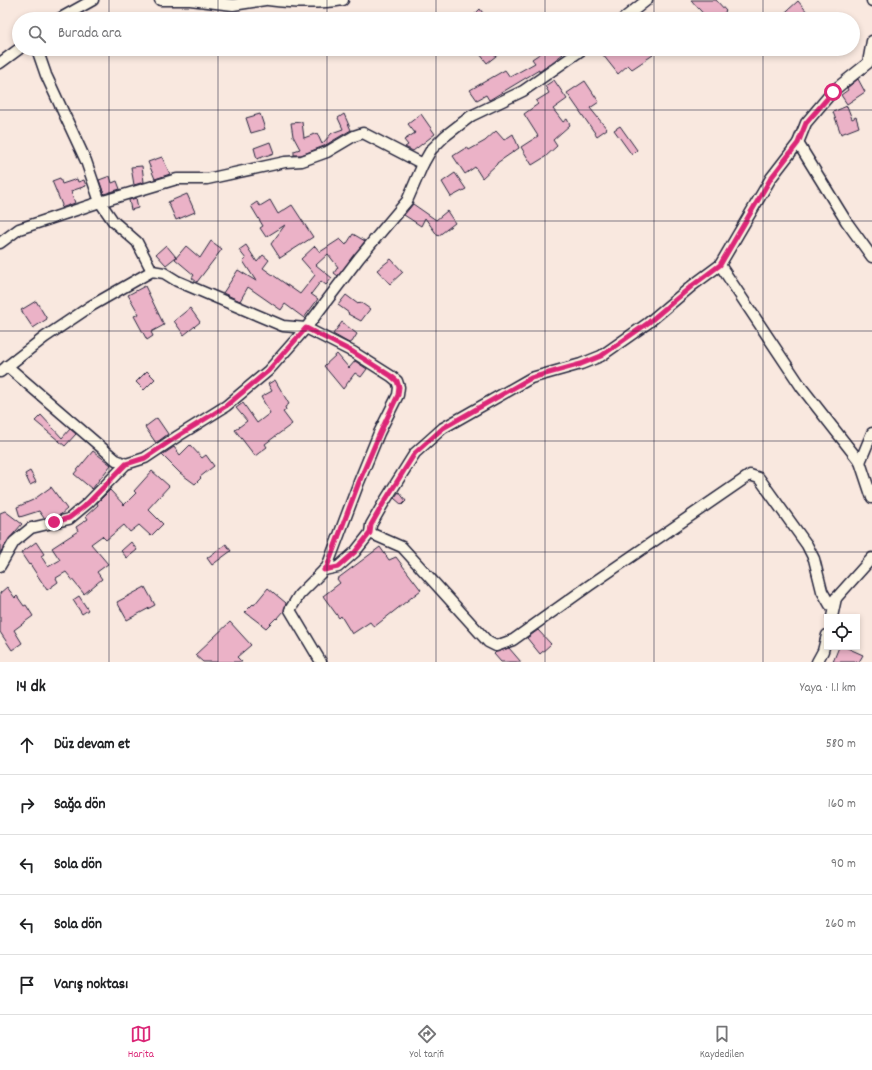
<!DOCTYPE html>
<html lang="tr">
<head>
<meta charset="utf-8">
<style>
	:root { --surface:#fff; --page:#f2f2f2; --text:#202124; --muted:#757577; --line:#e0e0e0; --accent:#db2777 }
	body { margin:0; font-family:Dekko,sans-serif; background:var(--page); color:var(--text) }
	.controls { position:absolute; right:12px; bottom:12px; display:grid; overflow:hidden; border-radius:0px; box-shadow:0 2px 6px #0003 }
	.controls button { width:36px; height:36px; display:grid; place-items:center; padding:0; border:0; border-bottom:1px solid var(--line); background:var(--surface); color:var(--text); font:20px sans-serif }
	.stop { position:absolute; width:12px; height:12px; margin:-9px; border:3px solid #db2777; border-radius:50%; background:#fff }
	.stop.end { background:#db2777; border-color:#fff; box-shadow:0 1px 4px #0008 }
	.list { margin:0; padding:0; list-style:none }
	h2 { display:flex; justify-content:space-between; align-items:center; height:52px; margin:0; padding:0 16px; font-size:17px }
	h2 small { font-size:13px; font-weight:400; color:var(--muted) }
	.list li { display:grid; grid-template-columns:26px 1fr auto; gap:12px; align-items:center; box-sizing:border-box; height:60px; padding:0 16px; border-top:1px solid var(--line) }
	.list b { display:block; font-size:15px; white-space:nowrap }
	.list em { font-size:13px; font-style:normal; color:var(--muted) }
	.icon { flex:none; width:22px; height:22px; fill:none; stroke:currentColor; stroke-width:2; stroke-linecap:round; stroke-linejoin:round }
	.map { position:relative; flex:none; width:872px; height:662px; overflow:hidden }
	.search { position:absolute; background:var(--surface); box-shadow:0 2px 6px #0003; left:12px; right:12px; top:12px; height:44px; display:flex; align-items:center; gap:10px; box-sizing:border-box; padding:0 14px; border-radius:22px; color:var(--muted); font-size:15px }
	.sheet { height:352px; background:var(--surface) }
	nav { display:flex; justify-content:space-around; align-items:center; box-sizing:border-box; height:56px; border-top:1px solid var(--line); background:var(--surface); font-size:11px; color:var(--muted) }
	nav a { display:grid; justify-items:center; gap:2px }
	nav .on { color:var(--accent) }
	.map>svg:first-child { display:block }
	.building { fill:#ebb2c7; stroke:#22223b }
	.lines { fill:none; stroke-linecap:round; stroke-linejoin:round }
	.minor-casing { stroke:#22223b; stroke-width:13 }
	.minor { stroke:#fcf5e5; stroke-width:10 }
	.route { stroke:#db2777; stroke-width:5 }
	.grid { fill:none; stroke:#22223b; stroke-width:1; stroke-opacity:0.55 }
</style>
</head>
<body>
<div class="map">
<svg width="872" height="662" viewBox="0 0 872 662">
	<rect width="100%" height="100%" fill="#f9e8df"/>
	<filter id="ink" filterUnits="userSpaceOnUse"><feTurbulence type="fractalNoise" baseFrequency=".025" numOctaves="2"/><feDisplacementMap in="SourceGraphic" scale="8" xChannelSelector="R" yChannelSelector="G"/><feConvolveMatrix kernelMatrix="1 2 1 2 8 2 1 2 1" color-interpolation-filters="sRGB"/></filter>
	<g filter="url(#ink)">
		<g class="building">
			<path d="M 691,0 L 716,0 L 726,11 L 717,19 L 708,19 Z"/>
			<path d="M 798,1 L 813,19 L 778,19 Z"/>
			<path d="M 480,9 L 487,19 L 470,19 Z"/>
			<path d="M 476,49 L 505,49 L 487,63 Z"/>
			<path d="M 547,49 L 560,49 L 563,54 L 539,72 L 539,70 L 491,99 L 489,100 L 486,95 L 477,100 L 470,90 L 505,70 L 510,77 L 535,63 L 532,59 Z"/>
			<path d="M 611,49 L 650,49 L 653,55 L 632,69 L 628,65 L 618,74 L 603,55 Z"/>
			<path d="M 858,79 L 865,92 L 847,104 L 841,95 L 848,90 L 847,88 Z"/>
			<path d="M 554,80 L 567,99 L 553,109 L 563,122 L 567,119 L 570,125 L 553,140 L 557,146 L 545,157 L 532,165 L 521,147 L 538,136 L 524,114 L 538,104 L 536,101 L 549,93 L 545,86 Z"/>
			<path d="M 585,81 L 599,102 L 590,108 L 607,129 L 597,136 L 567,93 Z"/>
			<path d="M 847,106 L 852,119 L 856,117 L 859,127 L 841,134 L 833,112 Z"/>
			<path d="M 260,114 L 265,129 L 251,133 L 246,118 Z"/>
			<path d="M 344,114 L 351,130 L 324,146 L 301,155 L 294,155 L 294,151 L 300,149 L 293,136 L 291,123 L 302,122 L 304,138 L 317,133 L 322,144 L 332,133 L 343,129 L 338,118 Z"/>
			<path d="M 421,114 L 435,134 L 413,151 L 405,147 L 408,145 L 404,140 L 415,133 L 408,124 Z"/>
			<path d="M 620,126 L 637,150 L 632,155 L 614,130 Z"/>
			<path d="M 496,131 L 504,140 L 513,134 L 519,148 L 497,163 L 497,164 L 482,178 L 475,167 L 465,174 L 453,156 L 467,147 L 469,150 L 485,141 Z"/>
			<path d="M 270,142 L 274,153 L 257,159 L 254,148 Z"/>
			<path d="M 162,157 L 170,174 L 155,179 L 148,162 Z"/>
			<path d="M 142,166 L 144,182 L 134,185 L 131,167 Z"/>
			<path d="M 455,173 L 466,189 L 451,197 L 442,182 Z"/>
			<path d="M 110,176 L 112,183 L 117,181 L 120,189 L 104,194 L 99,180 Z"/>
			<path d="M 60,178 L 62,184 L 77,179 L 78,182 L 84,180 L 86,186 L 71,191 L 75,203 L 61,208 L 62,205 L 52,181 Z"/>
			<path d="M 187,194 L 195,212 L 176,220 L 168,202 Z"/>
			<path d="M 136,198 L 138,208 L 131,210 L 129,200 Z"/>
			<path d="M 270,200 L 278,214 L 292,205 L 313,237 L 280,258 L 271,244 L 285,225 L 266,237 L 260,228 L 263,226 L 251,206 L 257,202 L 260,206 Z"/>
			<path d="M 413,204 L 436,220 L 447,211 L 455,223 L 438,236 L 425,218 L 421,226 L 404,215 Z"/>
			<path d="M 353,234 L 365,241 L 338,276 L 334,273 L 338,267 L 328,254 L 316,265 L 332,278 L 326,285 L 321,281 L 311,294 L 318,299 L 304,318 L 285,304 L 281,310 L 248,287 L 240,301 L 223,293 L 238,270 L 256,281 L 243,261 L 246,259 L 239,250 L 246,245 L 257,262 L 263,255 L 269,260 L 263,268 L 300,294 L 315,275 L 301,259 L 315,246 L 320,252 L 340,239 L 346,245 Z"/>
			<path d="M 211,241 L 222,249 L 197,282 L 192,278 L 194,275 L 175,259 L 186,246 L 200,258 Z"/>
			<path d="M 166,245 L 176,257 L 166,265 L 156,254 Z"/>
			<path d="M 391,259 L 403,272 L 390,284 L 377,270 Z"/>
			<path d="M 145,286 L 164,325 L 151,332 L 153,336 L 147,340 L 134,316 L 139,314 L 128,295 Z"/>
			<path d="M 346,295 L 358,304 L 360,302 L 370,309 L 361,321 L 348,314 L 349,313 L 338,305 Z"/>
			<path d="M 36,301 L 47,319 L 33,328 L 21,310 Z"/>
			<path d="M 190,308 L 200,322 L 184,335 L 174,321 Z"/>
			<path d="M 342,322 L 357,334 L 352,342 L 349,343 L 333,334 Z"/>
			<path d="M 337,354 L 349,368 L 355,361 L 367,369 L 361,377 L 355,373 L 343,389 L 324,366 Z"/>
			<path d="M 147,371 L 155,379 L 144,390 L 136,382 Z"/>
			<path d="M 275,380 L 289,404 L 285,407 L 286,410 L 283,412 L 292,424 L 265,444 L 267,447 L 255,456 L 235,430 L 247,421 L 236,408 L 243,403 L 257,423 L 270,413 L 261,397 L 272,391 L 268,384 Z"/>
			<path d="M 41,415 L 62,438 L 70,429 L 76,434 L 65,446 L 35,421 Z"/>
			<path d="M 157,418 L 168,434 L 156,443 L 145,427 Z"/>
			<path d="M 190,445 L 202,458 L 206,455 L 214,466 L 200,477 L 201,478 L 195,484 L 180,473 L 162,455 L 174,447 L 180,455 Z"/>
			<path d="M 93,451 L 111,465 L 92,489 L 74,474 Z"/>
			<path d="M 30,471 L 36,482 L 30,485 L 25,474 Z"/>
			<path d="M 152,471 L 169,486 L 148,509 L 163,524 L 151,536 L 139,525 L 130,532 L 124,525 L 106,540 L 102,536 L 91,544 L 108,564 L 97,572 L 102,579 L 84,594 L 66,572 L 56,578 L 58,582 L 47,590 L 30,564 L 29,565 L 21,553 L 36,542 L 44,554 L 41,556 L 48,567 L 60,560 L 52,548 L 78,531 L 76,527 L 88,519 L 86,516 L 98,505 L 97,503 L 110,490 L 124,505 L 136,493 L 134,491 Z"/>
			<path d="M 51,487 L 67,509 L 60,515 L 44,518 L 39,511 L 20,517 L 17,507 L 33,500 Z"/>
			<path d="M 399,492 L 406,501 L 402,505 L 394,498 Z"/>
			<path d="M 5,511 L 22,524 L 9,539 L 0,553 L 0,513 Z"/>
			<path d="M 131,542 L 137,550 L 127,558 L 121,551 Z"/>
			<path d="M 226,544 L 231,551 L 212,565 L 207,558 Z"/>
			<path d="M 380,547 L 389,560 L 396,557 L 421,590 L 374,627 L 370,622 L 352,634 L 341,616 L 339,618 L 323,596 L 340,583 L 337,579 Z"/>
			<path d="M 7,587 L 15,598 L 17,596 L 24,606 L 26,605 L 33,616 L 14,630 L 22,643 L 12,650 L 0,632 L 0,593 Z"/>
			<path d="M 145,587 L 155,605 L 127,620 L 117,602 Z"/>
			<path d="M 268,588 L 286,603 L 284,611 L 277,619 L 276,618 L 266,628 L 245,612 L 253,604 L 254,605 Z"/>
			<path d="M 79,596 L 88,610 L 82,614 L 73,600 Z"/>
			<path d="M 230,622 L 251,645 L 237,657 L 242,662 L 203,662 L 195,655 Z"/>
			<path d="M 538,630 L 551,644 L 540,654 L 527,638 Z"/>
			<path d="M 839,647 L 845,647 L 863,655 L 859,662 L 833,662 Z"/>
			<path d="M 509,648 L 521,662 L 501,662 L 494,654 L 496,652 Z"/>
		</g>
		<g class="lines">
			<defs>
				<g id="minor">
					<path d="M 160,0 L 190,0 L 233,5 L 265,0"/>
					<path d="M 268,0 C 293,3 318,4 343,0"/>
					<path d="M 872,0 L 872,1"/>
					<path d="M 59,19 L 93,0"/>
					<path d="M 623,19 L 647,0"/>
					<path d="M 37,49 L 46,75 L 86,161 L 100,202 L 113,221 L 137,242 L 152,271"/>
					<path d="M 0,63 L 19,49"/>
					<path d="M 798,143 L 846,221 L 872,257"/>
					<path d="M 0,243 L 19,229 L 100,202 L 177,179 L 207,179 L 285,162 L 302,161 L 327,152 L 354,136 L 363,133 L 423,164"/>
					<path d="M 720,265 L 802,388 L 860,462 L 872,498"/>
					<path d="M 7,366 L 116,460 L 126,464"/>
					<path d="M 0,372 L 45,337 L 91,306 L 152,271 L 164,273 L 177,281 L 283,326 L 306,328 L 353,352 L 391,376 L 397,381 L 399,387 L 398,395 L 379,433 L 359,482 L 327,567 L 299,595 L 290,610 L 321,662"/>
					<path d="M 860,462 L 872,433"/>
					<path d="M 370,533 L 402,547 L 488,642 L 496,646 L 513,640 L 590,585 L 750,475 L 759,478 L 807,545 L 814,559 L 822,591 L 830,605 L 872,558"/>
					<path d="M 0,566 L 14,542 L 31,528 L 69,519 L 88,503 L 126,464 L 145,458 L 178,436 L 226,406 L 268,371 L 306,328 L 359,258 L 407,201 L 423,164 L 431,150 L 445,136 L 471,116 L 523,91 L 583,49"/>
					<path d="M 324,570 L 338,567 L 355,552 L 370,533 L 371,525 L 383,504 L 415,453 L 443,428 L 531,378 L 581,364 L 601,356 L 648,323 L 693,285 L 720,265 L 771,178 L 798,143 L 806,123 L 833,91 L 868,63 L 872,41"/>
					<path d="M 832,617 L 836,598"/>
					<path d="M 817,662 L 823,651 L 827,635"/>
				</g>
			</defs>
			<use href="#minor" class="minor-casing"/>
			<use href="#minor" class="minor"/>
		</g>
	</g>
	<g class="lines" filter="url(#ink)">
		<path class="route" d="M 54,522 L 69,518 L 88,503 L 126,464 L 145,458 L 178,436 L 226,406 L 268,371 L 306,328 L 353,352 L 391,376 L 397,381 L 399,387 L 398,395 L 380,433 L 359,482 L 327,567 L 324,570 L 338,567 L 355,552 L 370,533 L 371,525 L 383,504 L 415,453 L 443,428 L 531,378 L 581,364 L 601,356 L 648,323 L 693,285 L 720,265 L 771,178 L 798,143 L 806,123 L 833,92"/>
	</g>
	<path class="grid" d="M 109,0 L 109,19M 218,0 L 218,19M 327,0 L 327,19M 436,0 L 436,19M 545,0 L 545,19M 654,0 L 654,19M 763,0 L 763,19M 109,49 L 109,662M 218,49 L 218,662M 327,49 L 327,662M 436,49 L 436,662M 545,49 L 545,662M 654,49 L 654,662M 763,49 L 763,662M 0,110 L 872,110M 0,221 L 872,221M 0,331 L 872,331M 0,441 L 872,441M 0,552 L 872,552"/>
</svg>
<div class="controls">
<button><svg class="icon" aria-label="locate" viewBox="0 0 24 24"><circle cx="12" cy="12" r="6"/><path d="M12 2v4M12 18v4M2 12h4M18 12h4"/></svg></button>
</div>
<div class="stop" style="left:833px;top:92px"></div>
<div class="stop end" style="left:54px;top:522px"></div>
<div class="search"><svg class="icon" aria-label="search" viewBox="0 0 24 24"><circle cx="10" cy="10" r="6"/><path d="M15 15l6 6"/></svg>Burada ara</div>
</div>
<section class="sheet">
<h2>14 dk<small>Yaya · 1.1 km</small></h2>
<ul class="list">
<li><svg class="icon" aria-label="ahead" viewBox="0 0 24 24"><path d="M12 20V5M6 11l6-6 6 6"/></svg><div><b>Düz devam et</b></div><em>580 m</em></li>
<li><svg class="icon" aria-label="right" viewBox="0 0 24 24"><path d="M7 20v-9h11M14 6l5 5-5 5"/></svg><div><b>Sağa dön</b></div><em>160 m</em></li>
<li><svg class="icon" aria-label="left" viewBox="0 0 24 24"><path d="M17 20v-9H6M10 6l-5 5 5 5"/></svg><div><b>Sola dön</b></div><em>90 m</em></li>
<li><svg class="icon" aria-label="left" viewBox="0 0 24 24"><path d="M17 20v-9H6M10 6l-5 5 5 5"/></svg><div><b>Sola dön</b></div><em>260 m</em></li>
<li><svg class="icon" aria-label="arrive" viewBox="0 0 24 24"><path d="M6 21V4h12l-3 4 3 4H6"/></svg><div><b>Varış noktası</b></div></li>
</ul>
</section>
<nav>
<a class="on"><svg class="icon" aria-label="map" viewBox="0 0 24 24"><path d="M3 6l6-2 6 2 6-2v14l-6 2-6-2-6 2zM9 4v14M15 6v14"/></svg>Harita</a>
<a><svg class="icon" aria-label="directions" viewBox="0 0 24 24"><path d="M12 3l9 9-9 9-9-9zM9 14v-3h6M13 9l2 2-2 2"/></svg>Yol tarifi</a>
<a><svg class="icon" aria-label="saved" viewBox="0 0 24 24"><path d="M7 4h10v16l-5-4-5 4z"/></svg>Kaydedilen</a>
</nav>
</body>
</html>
